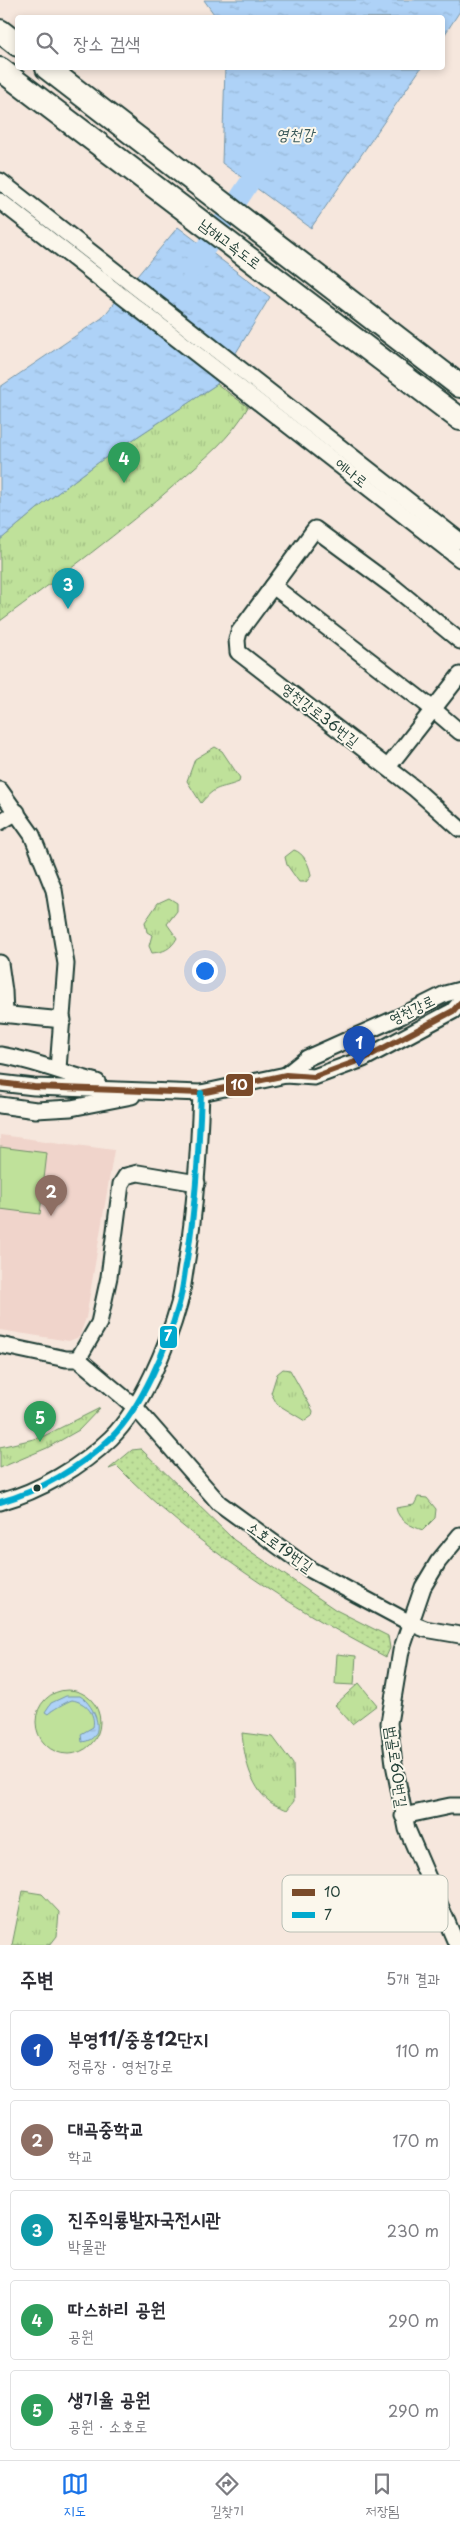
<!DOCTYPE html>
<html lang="ko">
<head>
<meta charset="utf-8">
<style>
	:root { --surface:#fff; --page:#f7f7f7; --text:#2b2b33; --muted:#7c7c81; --line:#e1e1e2; --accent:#1a73e8 }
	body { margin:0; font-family:"Playpen Sans","Poor Story",sans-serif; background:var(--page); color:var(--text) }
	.you { position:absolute; left:204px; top:970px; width:18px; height:18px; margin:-12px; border:4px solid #fff; border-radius:50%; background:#1a73e8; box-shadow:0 0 0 8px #1a73e833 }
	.badge { display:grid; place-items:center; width:32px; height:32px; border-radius:50%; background:var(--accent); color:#fff; font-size:16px; font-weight:700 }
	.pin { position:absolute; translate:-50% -41px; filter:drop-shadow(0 1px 2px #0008) }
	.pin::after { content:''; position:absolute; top:26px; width:18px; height:15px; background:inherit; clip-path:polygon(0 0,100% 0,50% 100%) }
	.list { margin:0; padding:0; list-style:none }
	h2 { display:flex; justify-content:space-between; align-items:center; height:65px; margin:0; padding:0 20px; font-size:21px }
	h2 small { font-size:16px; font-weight:400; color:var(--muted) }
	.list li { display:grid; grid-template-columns:32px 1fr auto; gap:15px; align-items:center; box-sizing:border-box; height:80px; margin:0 10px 10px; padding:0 10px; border:1px solid var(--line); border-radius:5px }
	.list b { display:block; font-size:19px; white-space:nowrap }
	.list p { margin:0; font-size:16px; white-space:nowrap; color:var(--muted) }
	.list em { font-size:16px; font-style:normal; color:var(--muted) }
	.icon { flex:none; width:28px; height:28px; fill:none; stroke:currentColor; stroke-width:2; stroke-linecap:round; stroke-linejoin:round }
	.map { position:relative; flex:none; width:460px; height:1945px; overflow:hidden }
	.search { position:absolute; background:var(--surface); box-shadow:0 2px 8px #0003; left:15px; right:15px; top:15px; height:55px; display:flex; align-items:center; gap:12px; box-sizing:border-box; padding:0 18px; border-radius:5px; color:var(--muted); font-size:19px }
	.sheet { height:515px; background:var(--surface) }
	nav { display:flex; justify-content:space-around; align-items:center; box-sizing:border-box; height:70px; border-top:1px solid var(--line); background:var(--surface); font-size:14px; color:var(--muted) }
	nav a { display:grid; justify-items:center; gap:2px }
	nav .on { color:var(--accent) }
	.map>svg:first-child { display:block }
	.built { fill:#f0d4cb }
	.grass { fill:url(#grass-dots); stroke:#6f8f67 }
	.park { fill:url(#park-tufts); stroke:#6f8f67 }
	.garden { fill:#bfe19a; stroke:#6f8f67 }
	.water { fill:url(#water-ripples); stroke:#7596a9 }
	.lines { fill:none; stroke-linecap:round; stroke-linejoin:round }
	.river { stroke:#aed2f7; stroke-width:20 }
	.minor-casing { stroke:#1f3d34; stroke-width:19 }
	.highway-casing { stroke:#1f3d34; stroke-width:26 }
	.minor { stroke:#fbf7ec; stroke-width:15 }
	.highway { stroke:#fbf7ec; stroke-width:22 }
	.bus-1-casing { stroke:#fbf7ec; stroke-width:10 }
	.bus-2-casing { stroke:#fbf7ec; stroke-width:10 }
	.bus-1 { stroke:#7a4b2a; stroke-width:6 }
	.bus-2 { stroke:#00a9ce; stroke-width:6 }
	.bus-dot { fill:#1f3d34; stroke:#fbf7ec; stroke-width:2 }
	.labels { text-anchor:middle; stroke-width:4; stroke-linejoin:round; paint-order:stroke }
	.street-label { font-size:15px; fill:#1f3d34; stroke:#fbf7ec }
	.water-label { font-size:16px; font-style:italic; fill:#3c5b5b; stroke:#fbf7ec }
	.key { fill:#fbf7ec; stroke:#b9bfb5; stroke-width:1 }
	.key-label { font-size:14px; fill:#1f3d34 }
	.line-badge { stroke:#fbf7ec; stroke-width:2 }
	.badge-label { font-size:14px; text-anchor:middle; font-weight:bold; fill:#fff }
</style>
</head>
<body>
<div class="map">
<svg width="460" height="1945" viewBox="0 0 460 1945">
	<defs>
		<pattern id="grass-dots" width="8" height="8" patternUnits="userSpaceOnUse" patternTransform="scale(1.25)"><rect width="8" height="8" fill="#bfe19a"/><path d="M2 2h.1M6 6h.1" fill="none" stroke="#a4c285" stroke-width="1.8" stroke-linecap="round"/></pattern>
		<pattern id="park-tufts" width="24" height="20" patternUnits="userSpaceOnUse" patternTransform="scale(1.25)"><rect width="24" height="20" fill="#bfe19a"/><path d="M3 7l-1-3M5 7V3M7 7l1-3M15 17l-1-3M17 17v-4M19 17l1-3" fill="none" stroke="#a4c285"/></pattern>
		<pattern id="water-ripples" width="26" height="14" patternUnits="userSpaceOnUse" patternTransform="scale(1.25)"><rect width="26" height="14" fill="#aed2f7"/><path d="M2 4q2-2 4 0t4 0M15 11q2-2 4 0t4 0" fill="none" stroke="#95b5d4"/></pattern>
	</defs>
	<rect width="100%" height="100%" fill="#f6e7dd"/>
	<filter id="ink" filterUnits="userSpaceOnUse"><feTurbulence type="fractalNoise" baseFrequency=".02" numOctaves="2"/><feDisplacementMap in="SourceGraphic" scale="10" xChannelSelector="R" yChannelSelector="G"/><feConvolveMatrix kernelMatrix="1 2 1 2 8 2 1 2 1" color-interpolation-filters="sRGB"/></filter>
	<g filter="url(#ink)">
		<path class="built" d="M 0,1135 L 114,1150 L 86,1318 L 79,1337 L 69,1341 L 0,1330 Z"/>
		<path class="grass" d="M 141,1449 L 234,1540 L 336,1610 L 388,1636 L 390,1648 L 386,1657 C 290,1607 193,1544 117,1466 L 109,1469 L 132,1450 Z"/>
		<g class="park">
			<path d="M 217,384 L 248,407 C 232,437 203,460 178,482 C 121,532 61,576 0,621 L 0,540 L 43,504 L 99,462 Z"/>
			<path d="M 215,747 L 222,751 L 240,778 L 239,782 C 219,790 217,784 201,803 L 187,781 L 195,759 Z"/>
			<path d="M 294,850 C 304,853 310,866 311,876 L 306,882 L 299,882 L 287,865 L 285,857 Z"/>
			<path d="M 169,898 L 177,903 L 177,911 L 167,924 L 177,938 C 171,949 164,952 152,953 L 149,946 L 152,935 L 147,932 L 145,922 L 158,903 Z"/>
			<path d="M 283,1369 L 290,1370 L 313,1411 L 312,1416 L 305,1421 L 277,1404 L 271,1393 L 277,1374 Z"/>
			<path d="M 100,1408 L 79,1430 L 47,1448 L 0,1468 L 0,1447 L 42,1437 Z"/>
			<path d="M 418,1497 L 427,1498 L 436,1509 L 435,1518 L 423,1530 C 412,1527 398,1520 396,1508 L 414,1505 Z"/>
			<path d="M 359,1683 L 377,1705 L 352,1724 L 335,1705 Z"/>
			<path d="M 242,1733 L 273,1737 L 293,1764 L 294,1801 L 287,1810 C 281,1807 273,1805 269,1801 C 250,1786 244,1756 242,1733 Z"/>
			<path d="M 23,1891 L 42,1894 L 59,1912 L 57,1936 L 50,1945 L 12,1945 Z"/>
		</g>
		<g class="garden">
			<path d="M 0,1147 L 47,1153 L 40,1214 L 0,1209 Z"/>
			<path d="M 337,1654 L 356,1656 L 354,1685 L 335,1684 Z"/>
			<circle cx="68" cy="1722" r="32"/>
		</g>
		<g class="water">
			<path d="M 204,0 L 460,0 L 460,11 L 443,37 L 442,18 L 216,17 Z"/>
			<path d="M 225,68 L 421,68 L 311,228 L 222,163 Z"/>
			<path d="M 178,227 L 270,297 L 217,384 L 99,462 L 43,504 L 0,540 L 0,387 L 102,318 Z"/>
			<path d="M 66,1696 L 80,1696 C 95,1705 109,1739 82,1742 L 81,1734 L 93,1727 C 96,1713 85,1702 72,1700 C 66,1702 52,1710 48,1714 L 45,1712 L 51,1703 Z"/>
		</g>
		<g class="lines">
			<path class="river" d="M 191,270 L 264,161"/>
			<defs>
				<g id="minor">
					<path d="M 0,181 L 460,541"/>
					<path d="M 0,201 L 460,559"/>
					<path d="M 273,586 L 433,709 L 460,732"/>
					<path d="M 460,641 L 395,588 L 315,529 L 239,632 L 237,640 L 238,652 L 414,788 L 460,829"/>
					<path d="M 388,767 L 460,675"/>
					<path d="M 0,790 L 32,835 L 54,890 L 66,964 L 58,1069"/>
					<path d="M 0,822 L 17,812"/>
					<path d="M 0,963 L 4,991 L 5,1014"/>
					<path d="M 0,1014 L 63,1020"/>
					<path d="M 0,1055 C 34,1060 64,1074 97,1082"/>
					<path d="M 286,1075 L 307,1058 L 401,1016 L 445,994 L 460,990"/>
					<path d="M 0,1083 L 34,1087 L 201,1093 L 286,1075 L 314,1077 L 363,1059 L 453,1011 L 460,1003"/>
					<path d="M 0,1105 L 36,1110 L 71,1108 L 132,1096"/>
					<path d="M 0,1345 L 66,1359 L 78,1359 L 135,1407 L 219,1503 L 311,1570 L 410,1623 L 425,1629 L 460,1635"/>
					<path d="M 78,1359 L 99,1323 L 109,1277 L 121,1184 L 126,1176 L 138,1173 L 197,1183"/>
					<path d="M 0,1502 C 40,1491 81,1467 111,1438 C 142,1407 167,1347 179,1304 C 183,1290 184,1274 187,1259 C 196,1204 199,1149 201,1093"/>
					<path d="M 403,1816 L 450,1806 L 460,1806"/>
					<path d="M 457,1945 L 407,1829 L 394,1764 L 389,1723 L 401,1651 L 423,1587 L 438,1562 L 460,1535"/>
				</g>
				<g id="highway">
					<path d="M 0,31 L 18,45"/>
					<path d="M 47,68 L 460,386"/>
					<path d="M 0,69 L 460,419"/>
				</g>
			</defs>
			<use href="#minor" class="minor-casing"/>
			<use href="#highway" class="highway-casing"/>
			<use href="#minor" class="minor"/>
			<use href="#highway" class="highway"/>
			<defs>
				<path id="bus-1" d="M 0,1083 L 34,1087 L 201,1093 L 286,1075 L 314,1077 L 363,1059 L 453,1011 L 460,1003"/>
				<path id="bus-2" d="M 0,1502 C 40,1491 81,1467 111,1438 C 142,1407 167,1347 179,1304 C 183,1290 184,1274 187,1259 C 196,1204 199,1149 201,1093"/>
			</defs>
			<use href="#bus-1" class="bus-1-casing"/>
			<use href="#bus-2" class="bus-2-casing"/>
			<use href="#bus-1" class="bus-1"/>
			<use href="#bus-2" class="bus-2"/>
		</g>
	</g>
	<circle class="bus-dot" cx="37" cy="1488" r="4.5"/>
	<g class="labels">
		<g class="street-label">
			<text transform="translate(230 244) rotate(37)" y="5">남해고속도로</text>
			<text transform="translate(351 473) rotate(38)" y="5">에나로</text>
			<text transform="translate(320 715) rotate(38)" y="5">영천강로36번길</text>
			<text transform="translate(412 1010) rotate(-26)" y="5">영천강로</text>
			<text transform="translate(280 1547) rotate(35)" y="5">소호로19번길</text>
			<text transform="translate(396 1767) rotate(82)" y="5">범골로60번길</text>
		</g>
		<g class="water-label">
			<text x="295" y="140">영천강</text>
		</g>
	</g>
	<rect x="282" y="1875" width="166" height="57" rx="8" class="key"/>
	<rect x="292" y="1889" width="23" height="7" fill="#7a4b2a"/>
	<rect x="292" y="1912" width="23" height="6" fill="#00a9ce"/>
	<g class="key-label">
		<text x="324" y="1897">10</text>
		<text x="324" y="1920">7</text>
	</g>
	<g class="line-badge">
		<rect x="225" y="1073" width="29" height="24" rx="5" fill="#7a4b2a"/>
		<rect x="159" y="1325" width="19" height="24" rx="5" fill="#00a9ce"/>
	</g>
	<g class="badge-label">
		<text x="239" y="1090">10</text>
		<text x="168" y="1341">7</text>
	</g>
</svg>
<div class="you"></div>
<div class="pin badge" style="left:359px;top:1067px;background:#1a4fb4">1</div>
<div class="pin badge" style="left:51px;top:1216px;background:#8d6e63">2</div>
<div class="pin badge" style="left:68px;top:609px;background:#0f9aa8">3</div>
<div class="pin badge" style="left:124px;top:483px;background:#2e9e5b">4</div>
<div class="pin badge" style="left:40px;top:1442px;background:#2e9e5b">5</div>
<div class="search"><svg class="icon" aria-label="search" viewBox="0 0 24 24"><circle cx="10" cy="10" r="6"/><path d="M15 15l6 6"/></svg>장소 검색</div>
</div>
<section class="sheet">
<h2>주변<small>5개 결과</small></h2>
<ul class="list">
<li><span class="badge" style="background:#1a4fb4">1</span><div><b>부영11/중흥12단지</b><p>정류장 · 영천강로</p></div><em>110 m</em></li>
<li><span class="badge" style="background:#8d6e63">2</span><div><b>대곡중학교</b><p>학교</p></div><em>170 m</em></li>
<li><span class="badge" style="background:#0f9aa8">3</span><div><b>진주익룡발자국전시관</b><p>박물관</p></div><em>230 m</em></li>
<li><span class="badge" style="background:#2e9e5b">4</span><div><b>따스하리 공원</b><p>공원</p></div><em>290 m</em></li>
<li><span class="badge" style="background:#2e9e5b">5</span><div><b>생기율 공원</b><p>공원 · 소호로</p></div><em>290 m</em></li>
</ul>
</section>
<nav>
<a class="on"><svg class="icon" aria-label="map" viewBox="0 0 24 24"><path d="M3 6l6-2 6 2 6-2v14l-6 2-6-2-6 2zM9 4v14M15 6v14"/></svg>지도</a>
<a><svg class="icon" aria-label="directions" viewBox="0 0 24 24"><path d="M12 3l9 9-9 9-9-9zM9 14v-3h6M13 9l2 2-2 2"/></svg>길찾기</a>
<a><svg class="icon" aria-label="saved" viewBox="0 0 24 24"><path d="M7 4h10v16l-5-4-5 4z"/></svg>저장됨</a>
</nav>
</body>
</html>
